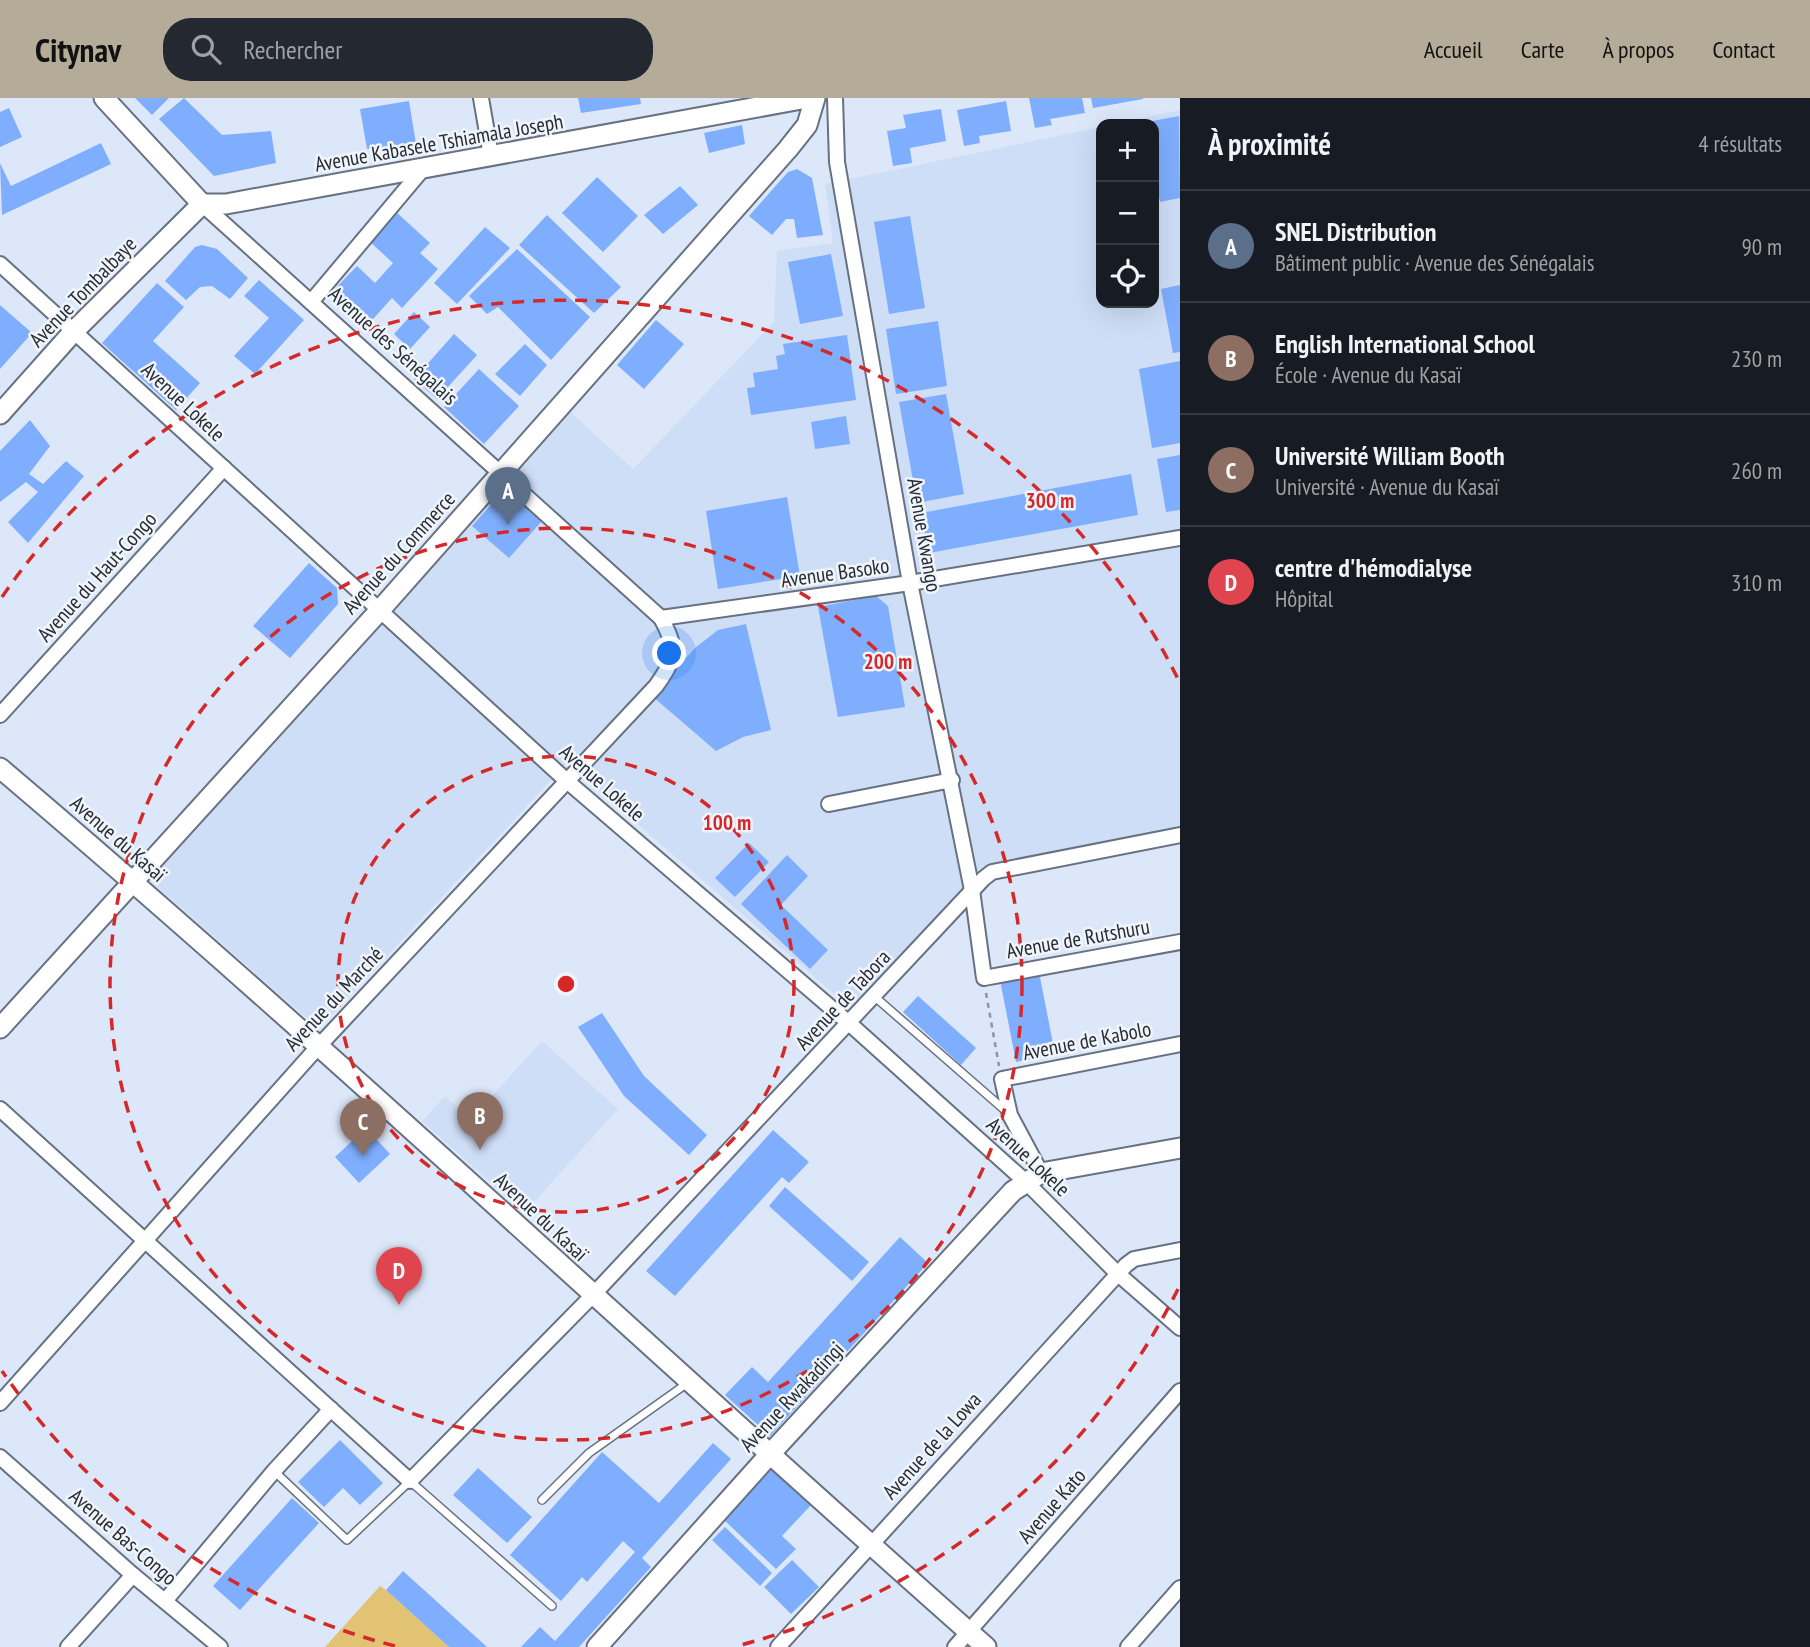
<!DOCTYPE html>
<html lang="fr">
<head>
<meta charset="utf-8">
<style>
	:root { --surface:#171b24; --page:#242831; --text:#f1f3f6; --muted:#9ea1a6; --line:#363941; --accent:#b4ac98 }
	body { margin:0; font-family:"PT Sans Narrow",sans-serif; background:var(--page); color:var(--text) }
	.controls { position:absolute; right:21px; top:21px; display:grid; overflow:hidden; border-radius:14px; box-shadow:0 7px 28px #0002 }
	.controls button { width:63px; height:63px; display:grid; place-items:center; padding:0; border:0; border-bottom:2px solid var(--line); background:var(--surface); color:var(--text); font:35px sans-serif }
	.you { position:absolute; left:670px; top:556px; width:24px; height:24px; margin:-18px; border:5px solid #fff; border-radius:50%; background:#1a73e8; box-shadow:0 0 0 10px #1a73e833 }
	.badge { display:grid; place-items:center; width:46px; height:46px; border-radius:50%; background:var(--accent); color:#fff; font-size:23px; font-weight:700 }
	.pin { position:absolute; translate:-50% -58px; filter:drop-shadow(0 2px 4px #0008) }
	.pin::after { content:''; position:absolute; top:37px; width:24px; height:21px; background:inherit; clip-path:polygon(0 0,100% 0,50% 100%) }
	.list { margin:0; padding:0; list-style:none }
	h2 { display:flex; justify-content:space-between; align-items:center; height:91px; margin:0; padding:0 28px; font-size:30px }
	h2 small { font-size:23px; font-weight:400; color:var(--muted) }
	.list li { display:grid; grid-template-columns:46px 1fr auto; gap:21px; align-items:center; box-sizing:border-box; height:112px; padding:0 28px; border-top:2px solid var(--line) }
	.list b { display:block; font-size:26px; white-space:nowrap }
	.list p { margin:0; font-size:23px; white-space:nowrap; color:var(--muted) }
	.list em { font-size:23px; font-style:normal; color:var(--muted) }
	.icon { flex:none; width:38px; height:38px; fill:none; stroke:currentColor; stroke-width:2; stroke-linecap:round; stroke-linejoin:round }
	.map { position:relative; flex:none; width:1180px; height:1549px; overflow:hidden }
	header { display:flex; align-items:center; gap:42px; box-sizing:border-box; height:98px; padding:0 35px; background:var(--accent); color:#111 }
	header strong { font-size:33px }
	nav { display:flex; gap:38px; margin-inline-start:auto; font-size:24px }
	.search { width:490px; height:63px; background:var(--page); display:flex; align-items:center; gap:18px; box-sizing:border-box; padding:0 24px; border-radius:28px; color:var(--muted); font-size:26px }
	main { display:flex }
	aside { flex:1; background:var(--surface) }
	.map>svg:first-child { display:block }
	.built { fill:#cfdef7 }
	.green { fill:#e2c273 }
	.building { fill:#7eaefd }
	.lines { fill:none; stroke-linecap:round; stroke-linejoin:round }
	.lane-casing { stroke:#677181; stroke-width:10 }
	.street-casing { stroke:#677181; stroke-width:18 }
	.secondary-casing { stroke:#677181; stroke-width:23 }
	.path { stroke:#8c95a1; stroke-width:2.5; stroke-dasharray:5 5; stroke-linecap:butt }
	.lane { stroke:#fff; stroke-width:7 }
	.street { stroke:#fff; stroke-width:14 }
	.secondary { stroke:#fff; stroke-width:19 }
	.ring { fill:none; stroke:#d62828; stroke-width:3.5; stroke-dasharray:12 9 }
	.labels { text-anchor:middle; stroke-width:5; stroke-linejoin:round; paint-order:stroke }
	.street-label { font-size:21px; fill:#272c32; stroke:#f0f5fc }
	.centre { fill:#d62828; stroke:#f0f5fc; stroke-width:3.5 }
	.ring-label { font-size:21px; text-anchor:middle; font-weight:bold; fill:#d62828; stroke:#f0f5fc; stroke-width:5; stroke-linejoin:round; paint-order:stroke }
</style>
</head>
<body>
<header>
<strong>Citynav</strong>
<div class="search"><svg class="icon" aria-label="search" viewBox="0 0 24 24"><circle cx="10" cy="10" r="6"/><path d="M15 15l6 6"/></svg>Rechercher</div>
<nav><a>Accueil</a><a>Carte</a><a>À propos</a><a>Contact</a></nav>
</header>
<main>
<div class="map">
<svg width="1180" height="1549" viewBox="0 0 1180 1549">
	<rect width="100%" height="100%" fill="#dce8fa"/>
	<g class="built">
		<path d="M 1180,12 L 1180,734 L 987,769 L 853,912 L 567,665 L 319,931 L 150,782 L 568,312 L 633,371 L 774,224 L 777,153 L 833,145 L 825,86 L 1101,29 L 1101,205 L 1154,205 L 1154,26 L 1113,26 Z"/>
		<path d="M 542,943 L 618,1011 L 524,1115 L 422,1023 L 445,998 L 471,1021 Z"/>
	</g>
	<path class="green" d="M 380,1488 L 386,1492 L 449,1549 L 325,1549 Z"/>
	<g class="building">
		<path d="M 135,0 L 169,0 L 152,17 Z"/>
		<path d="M 184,0 L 222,37 L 271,33 L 276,65 L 214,78 L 159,21 Z"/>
		<path d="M 578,0 L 640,0 L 641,6 L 581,15 Z"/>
		<path d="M 1029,0 L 1082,0 L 1085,15 L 1050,21 L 1052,27 L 1035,30 Z"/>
		<path d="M 1091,0 L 1143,0 L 1143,1 L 1093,10 Z"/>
		<path d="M 409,3 L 416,46 L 367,51 L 360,11 Z"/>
		<path d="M 1006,3 L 1011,33 L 979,38 L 980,45 L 964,48 L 957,12 Z"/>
		<path d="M 9,10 L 22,39 L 0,49 L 0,14 Z"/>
		<path d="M 941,11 L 946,43 L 910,50 L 912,65 L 893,68 L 887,33 L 906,30 L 903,17 Z"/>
		<path d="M 1179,18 L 1180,100 L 1160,104 L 1154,74 L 1154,26 L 1142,25 Z"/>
		<path d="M 742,27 L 745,46 L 709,55 L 704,35 Z"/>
		<path d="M 101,45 L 111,66 L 2,117 L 0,65 L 11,88 Z"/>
		<path d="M 797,71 L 812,80 L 823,137 L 797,140 L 794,121 L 786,121 L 772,137 L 749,118 L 788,74 Z"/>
		<path d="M 597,79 L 638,118 L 603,154 L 562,115 Z"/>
		<path d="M 680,88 L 698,107 L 663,136 L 644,117 Z"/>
		<path d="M 394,112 L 430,145 L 420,155 L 438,171 L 402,210 L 392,200 L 365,230 L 329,197 L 357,168 L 375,185 L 393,165 L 367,141 Z"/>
		<path d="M 547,117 L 621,189 L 594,215 L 519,147 Z"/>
		<path d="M 910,118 L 925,210 L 889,216 L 874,124 Z"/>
		<path d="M 485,129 L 510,150 L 457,206 L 434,185 Z"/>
		<path d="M 202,147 L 217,151 L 248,180 L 230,201 L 212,188 L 200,189 L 186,202 L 165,183 L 195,149 Z"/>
		<path d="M 517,151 L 590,219 L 551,262 L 498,209 L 487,216 L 469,198 Z"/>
		<path d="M 831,156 L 843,218 L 800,226 L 788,164 Z"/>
		<path d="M 259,182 L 304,222 L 255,276 L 234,258 L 269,220 L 244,198 Z"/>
		<path d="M 157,185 L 184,209 L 153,243 L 200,285 L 176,312 L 102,245 Z"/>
		<path d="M 1180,187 L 1180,254 L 1173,255 L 1161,191 Z"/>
		<path d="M 0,207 L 32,235 L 0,271 Z"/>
		<path d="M 414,214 L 430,229 L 410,251 L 394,236 Z"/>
		<path d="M 656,222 L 684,246 L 644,291 L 617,267 Z"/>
		<path d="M 938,223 L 947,288 L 896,296 L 886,231 Z"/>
		<path d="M 454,236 L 477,257 L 437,301 L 414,281 Z"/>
		<path d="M 847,237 L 856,302 L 751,317 L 747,290 L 755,289 L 753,275 L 778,271 L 776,258 L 785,256 L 783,246 Z"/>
		<path d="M 525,246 L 547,267 L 520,298 L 495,276 Z"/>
		<path d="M 1180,263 L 1180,345 L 1152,350 L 1139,271 Z"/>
		<path d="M 479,271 L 519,308 L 484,346 L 444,309 Z"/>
		<path d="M 946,296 L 964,396 L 917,405 L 899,304 Z"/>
		<path d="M 846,318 L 850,346 L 815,351 L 811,324 Z"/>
		<path d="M 30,322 L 50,348 L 29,376 L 43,386 L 66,363 L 84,378 L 28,445 L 8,424 L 38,394 L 26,384 L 0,404 L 0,353 Z"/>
		<path d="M 1180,357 L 1180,412 L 1166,414 L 1157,361 Z"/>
		<path d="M 1131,376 L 1138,417 L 929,455 L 921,415 Z"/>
		<path d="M 505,391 L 542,423 L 509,460 L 472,428 Z"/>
		<path d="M 787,399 L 800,478 L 718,491 L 706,413 Z"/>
		<path d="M 309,465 L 337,490 L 338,506 L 290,560 L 253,528 Z"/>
		<path d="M 876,498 L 888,508 L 905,609 L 838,619 L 818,509 Z"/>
		<path d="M 746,526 L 771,632 L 743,639 L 716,653 L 652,598 L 695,550 L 718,532 Z"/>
		<path d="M 749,745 L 769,764 L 735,799 L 715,780 Z"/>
		<path d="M 787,757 L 808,778 L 781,807 L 828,852 L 810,871 L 741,806 Z"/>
		<path d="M 1039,874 L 1055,956 L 1016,964 L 1000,882 Z"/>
		<path d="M 918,898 L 976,950 L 961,967 L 903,914 Z"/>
		<path d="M 602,915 L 644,978 L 707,1037 L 689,1057 L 624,998 L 578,929 Z"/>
		<path d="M 366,1030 L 390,1056 L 359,1085 L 335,1059 Z"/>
		<path d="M 773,1032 L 809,1064 L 789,1085 L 782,1079 L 675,1198 L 646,1173 Z"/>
		<path d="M 785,1089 L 869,1164 L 852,1183 L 769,1108 Z"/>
		<path d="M 900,1139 L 928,1165 L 770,1338 L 725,1297 L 752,1269 L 768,1284 Z"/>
		<path d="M 340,1342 L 383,1385 L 360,1407 L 343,1390 L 324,1409 L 298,1384 Z"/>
		<path d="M 713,1345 L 731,1361 L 642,1460 L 651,1469 L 579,1549 L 521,1549 L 540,1529 L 555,1543 L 635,1454 L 623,1443 L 587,1484 L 582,1479 L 561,1503 L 510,1457 L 602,1354 L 659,1405 Z"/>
		<path d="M 478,1370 L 532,1419 L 507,1445 L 453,1397 Z"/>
		<path d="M 772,1371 L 811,1407 L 782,1438 L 796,1451 L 776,1471 L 724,1422 Z"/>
		<path d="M 292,1400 L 319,1425 L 240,1512 L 213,1488 Z"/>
		<path d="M 725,1429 L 772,1475 L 760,1488 L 712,1442 Z"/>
		<path d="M 792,1462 L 819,1489 L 791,1516 L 764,1489 Z"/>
		<path d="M 403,1473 L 487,1549 L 449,1549 L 386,1492 Z"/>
	</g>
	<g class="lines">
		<defs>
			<g id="lane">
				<path d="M 875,899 L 1007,1014"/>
				<path d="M 274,1373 L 347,1442 L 410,1383 L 552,1508"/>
				<path d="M 542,1402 L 589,1355 L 689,1284"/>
			</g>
			<g id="street">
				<path d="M 481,0 L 491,58"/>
				<path d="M 835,0 L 837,64 L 910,485 L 972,792 L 984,880 L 1180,844"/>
				<path d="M 0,166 L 568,684 L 850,926 L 1026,1084 L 1117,1175 L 1180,1230"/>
				<path d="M 311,204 L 422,72"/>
				<path d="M 661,520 L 910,485 L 1180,440"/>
				<path d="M 0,617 L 224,370"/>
				<path d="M 829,706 L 952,682"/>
				<path d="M 0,1011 L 410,1383 L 592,1198 L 983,781 L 992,774 L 1180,737"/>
				<path d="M 1041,1075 L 1010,1017 L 1002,981 L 1180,946"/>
				<path d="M 0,1305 L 317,950 L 656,588 C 676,560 678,551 661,520 L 202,106"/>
				<path d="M 0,1359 L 133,1477 L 220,1549"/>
				<path d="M 165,1503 L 274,1373 L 331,1311"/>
				<path d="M 68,1549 L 133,1477"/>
				<path d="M 778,1549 L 1126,1167 L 1134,1161 L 1180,1152"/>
				<path d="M 955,1549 L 1180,1293"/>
				<path d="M 1128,1549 L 1180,1490"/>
			</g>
			<g id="secondary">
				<path d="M 104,0 L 202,106"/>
				<path d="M 202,106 L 226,106 L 807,0"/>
				<path d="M 0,316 L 74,233 L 202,106"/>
				<path d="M 0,670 C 336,955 656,1258 986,1549"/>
				<path d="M 0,930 L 380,512 L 788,51 L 807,27 L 815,0"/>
				<path d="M 597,1549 L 770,1356 L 1013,1093 L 1041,1075 L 1180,1050"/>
			</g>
		</defs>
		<use href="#lane" class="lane-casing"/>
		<use href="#street" class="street-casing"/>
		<use href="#secondary" class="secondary-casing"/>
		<path class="path" d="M 986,895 L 999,968"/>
		<use href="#lane" class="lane"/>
		<use href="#street" class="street"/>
		<use href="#secondary" class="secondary"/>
	</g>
	<g class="ring">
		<circle cx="566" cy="886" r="228"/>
		<circle cx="566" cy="886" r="456"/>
		<path d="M1178 1191A684 684 0 0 1 737 1548M395 1548A684 684 0 0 1 2 1273M2 499A684 684 0 0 1 1178 581"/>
	</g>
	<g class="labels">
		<g class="street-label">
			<text transform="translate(439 45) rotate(-10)" y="7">Avenue Kabasele Tshiamala Joseph</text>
			<text transform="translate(83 194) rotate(-46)" y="7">Avenue Tombalbaye</text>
			<text transform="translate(393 248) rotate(42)" y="7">Avenue des Sénégalais</text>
			<text transform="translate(183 304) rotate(43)" y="7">Avenue Lokele</text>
			<text transform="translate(924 437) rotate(80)" y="7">Avenue Kwango</text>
			<text transform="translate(399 455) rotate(-48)" y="7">Avenue du Commerce</text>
			<text transform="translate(835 475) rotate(-8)" y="7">Avenue Basoko</text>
			<text transform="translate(97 479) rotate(-48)" y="7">Avenue du Haut-Congo</text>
			<text transform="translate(602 685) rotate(41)" y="7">Avenue Lokele</text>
			<text transform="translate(118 741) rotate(41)" y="7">Avenue du Kasaï</text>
			<text transform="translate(1078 841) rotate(-10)" y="7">Avenue de Rutshuru</text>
			<text transform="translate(334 901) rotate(-47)" y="7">Avenue du Marché</text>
			<text transform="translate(843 902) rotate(-47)" y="7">Avenue de Tabora</text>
			<text transform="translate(1087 943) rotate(-11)" y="7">Avenue de Kabolo</text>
			<text transform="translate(1028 1059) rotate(43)" y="7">Avenue Lokele</text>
			<text transform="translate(541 1119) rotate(43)" y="7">Avenue du Kasaï</text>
			<text transform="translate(792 1299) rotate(-47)" y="7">Avenue Rwakadingi</text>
			<text transform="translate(932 1348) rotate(-48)" y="7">Avenue de la Lowa</text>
			<text transform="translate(1052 1408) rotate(-49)" y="7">Avenue Kato</text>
			<text transform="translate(123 1439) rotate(41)" y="7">Avenue Bas-Congo</text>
		</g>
	</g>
	<circle cx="566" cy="886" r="10" class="centre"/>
	<g class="ring-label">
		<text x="1050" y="410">300 m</text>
		<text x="888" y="571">200 m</text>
		<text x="727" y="732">100 m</text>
	</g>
</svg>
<div class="controls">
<button>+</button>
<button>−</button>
<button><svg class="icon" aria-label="locate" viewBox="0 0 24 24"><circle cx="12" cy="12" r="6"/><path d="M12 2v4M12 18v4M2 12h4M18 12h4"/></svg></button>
</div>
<div class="you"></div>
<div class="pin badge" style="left:508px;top:427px;background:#5c6f8a">A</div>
<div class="pin badge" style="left:480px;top:1052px;background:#8d6e63">B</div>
<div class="pin badge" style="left:363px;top:1058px;background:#8d6e63">C</div>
<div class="pin badge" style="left:399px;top:1207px;background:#e0444e">D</div>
</div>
<aside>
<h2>À proximité<small>4 résultats</small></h2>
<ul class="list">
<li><span class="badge" style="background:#5c6f8a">A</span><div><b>SNEL Distribution</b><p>Bâtiment public · Avenue des Sénégalais</p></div><em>90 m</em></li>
<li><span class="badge" style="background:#8d6e63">B</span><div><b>English International School</b><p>École · Avenue du Kasaï</p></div><em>230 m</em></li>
<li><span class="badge" style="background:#8d6e63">C</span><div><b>Université William Booth</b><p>Université · Avenue du Kasaï</p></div><em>260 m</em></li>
<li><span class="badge" style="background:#e0444e">D</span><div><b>centre d'hémodialyse</b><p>Hôpital</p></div><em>310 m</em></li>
</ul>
</aside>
</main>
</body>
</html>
